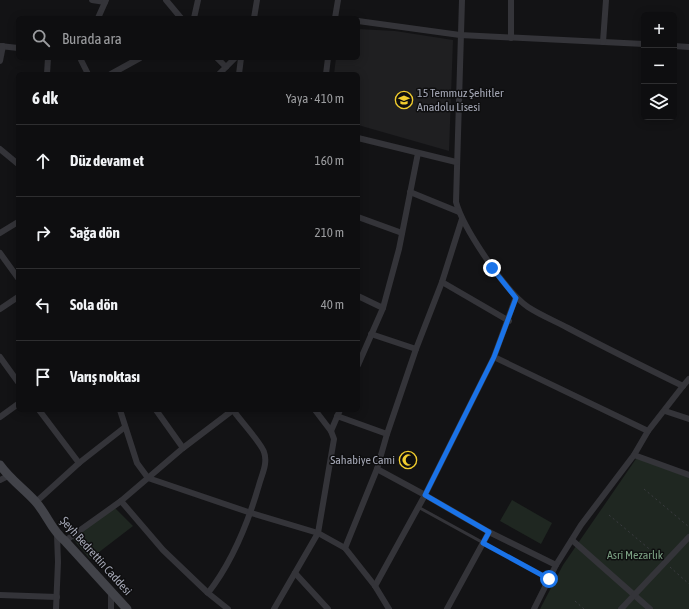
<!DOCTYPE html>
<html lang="tr">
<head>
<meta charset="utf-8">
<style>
	:root { --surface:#0e0e10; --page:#171719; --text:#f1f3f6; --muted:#9b9c9f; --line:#2e2e30 }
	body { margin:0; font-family:"Asap Condensed",sans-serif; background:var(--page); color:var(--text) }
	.controls { position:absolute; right:12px; top:12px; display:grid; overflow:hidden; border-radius:6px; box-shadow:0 2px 10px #0003 }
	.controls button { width:36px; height:36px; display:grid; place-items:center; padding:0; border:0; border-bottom:1px solid var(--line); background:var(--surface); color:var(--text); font:20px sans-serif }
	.stop { position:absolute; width:12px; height:12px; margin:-9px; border:3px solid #1a73e8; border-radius:50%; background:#fff }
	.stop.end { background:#1a73e8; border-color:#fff; box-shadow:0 1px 4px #0008 }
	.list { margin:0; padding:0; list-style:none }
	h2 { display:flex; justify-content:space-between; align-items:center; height:52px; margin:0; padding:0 16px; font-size:17px }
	h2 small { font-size:13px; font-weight:400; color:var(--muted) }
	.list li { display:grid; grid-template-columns:26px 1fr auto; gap:12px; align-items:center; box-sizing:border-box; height:72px; padding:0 16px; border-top:1px solid var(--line) }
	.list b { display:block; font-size:15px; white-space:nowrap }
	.list em { font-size:13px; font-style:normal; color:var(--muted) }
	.icon { flex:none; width:22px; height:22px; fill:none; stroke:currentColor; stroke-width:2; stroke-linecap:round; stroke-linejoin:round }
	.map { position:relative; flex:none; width:689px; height:609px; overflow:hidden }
	.search { position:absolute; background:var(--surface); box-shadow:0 2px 10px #0003; left:16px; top:16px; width:344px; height:44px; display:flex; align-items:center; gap:10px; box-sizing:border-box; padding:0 14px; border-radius:6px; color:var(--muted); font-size:15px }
	.panel { position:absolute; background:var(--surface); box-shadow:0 2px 10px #0003; left:16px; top:72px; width:344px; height:340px; border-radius:6px }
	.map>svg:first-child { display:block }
	.built { fill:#1f1f21 }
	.green { fill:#1f2721 }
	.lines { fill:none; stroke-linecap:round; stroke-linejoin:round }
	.path { stroke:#3a3b40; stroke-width:1; stroke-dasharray:2 3; stroke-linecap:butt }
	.service { stroke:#343439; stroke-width:3 }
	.minor { stroke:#343439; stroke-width:6 }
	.secondary { stroke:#424349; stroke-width:9 }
	.route { stroke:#1a73e8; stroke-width:5 }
	.labels { text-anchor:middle; stroke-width:3; stroke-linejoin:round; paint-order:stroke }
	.poi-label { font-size:12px; fill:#a4a7b5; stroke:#0e0e0f; text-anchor:start }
	.park-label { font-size:12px; fill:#7ba083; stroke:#0e0e0f }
	.street-label { font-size:12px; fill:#a4a7b5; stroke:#0e0e0f }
</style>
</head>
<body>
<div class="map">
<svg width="689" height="609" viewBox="0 0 689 609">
	<rect width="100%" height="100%" fill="#131315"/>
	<path class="built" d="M 358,29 L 395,31 L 453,40 L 449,151 L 358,125 L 358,74 L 334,74 L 336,58 L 358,58 Z"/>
	<g class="green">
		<path d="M 638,456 L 689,475 L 689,609 L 540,609 L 563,565 Z"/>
		<path d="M 512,500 L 552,523 L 541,544 L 500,521 Z"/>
		<path d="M 112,505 L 133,526 L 90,559 L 71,537 Z"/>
	</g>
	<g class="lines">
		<g class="path">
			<path d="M 644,489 L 689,527"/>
			<path d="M 609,515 L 660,558"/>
			<path d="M 670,567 L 689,584"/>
			<path d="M 575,601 L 584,609"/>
		</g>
		<path class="service" d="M 418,507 L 549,579"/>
		<g class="minor">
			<path d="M 92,0 L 105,2"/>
			<path d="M 166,0 L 181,18"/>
			<path d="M 462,0 L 456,202 C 463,228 506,292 528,307 C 540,315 555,321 568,328 C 606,348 644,367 683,386 L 648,431 L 634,455 L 581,525 L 556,565 L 534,609"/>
			<path d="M 98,18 L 106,0"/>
			<path d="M 194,18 L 198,0"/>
			<path d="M 254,18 L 257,0"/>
			<path d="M 335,18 L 338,0"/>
			<path d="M 358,21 L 460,35 L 644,44"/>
			<path d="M 511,38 L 511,0"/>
			<path d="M 603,42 L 606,0"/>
			<path d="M 0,46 L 18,48"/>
			<path d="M 674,46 L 689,47"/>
			<path d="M 82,58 L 81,60 L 88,74"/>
			<path d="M 217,58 L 226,67 L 219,74"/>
			<path d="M 0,61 L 3,46"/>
			<path d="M 226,67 L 235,58"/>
			<path d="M 47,74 L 48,58"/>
			<path d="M 111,74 L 140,58"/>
			<path d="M 239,74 L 241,58"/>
			<path d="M 326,74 L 328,58"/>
			<path d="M 358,138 L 456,162"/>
			<path d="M 0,149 L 18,164"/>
			<path d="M 410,192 L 459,212"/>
			<path d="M 358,217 L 402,233"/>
			<path d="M 0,233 L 18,222"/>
			<path d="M 0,253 L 18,278"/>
			<path d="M 442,282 L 509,321"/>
			<path d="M 358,296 L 383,308"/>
			<path d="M 0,309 L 18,297"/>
			<path d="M 371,334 L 416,349"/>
			<path d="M 0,357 L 18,382"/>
			<path d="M 494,357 L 648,431"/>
			<path d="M 358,365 L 383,308 L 399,249 L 418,153"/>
			<path d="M 683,386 L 689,379"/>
			<path d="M 39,410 L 79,463"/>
			<path d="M 120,410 L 137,463 L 148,478 L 251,513 L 318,533 L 345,548 L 375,586 L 389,609"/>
			<path d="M 156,410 L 183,448"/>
			<path d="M 665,411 L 689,419"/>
			<path d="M 337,416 L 387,434"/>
			<path d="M 0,417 L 18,404"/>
			<path d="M 331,431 L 340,410"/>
			<path d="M 634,455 L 689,475"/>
			<path d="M 377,469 L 425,495 L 489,532 L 556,565"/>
			<path d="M 0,480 L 8,476"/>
			<path d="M 121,501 L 163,550 L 208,593 L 228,609"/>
			<path d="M 36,502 L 79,463 L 125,427"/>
			<path d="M 572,540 L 650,609"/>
			<path d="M 65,541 L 121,501 L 183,448 L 233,410"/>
			<path d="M 345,548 L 377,469 L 387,434 L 416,349 L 442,282 L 462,219"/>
			<path d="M 295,573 L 328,609"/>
			<path d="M 375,586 L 425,495 L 494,357 L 516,297"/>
			<path d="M 111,592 L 111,609"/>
			<path d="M 208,593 C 233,561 248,523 259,485 C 262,474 268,463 264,452 C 262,444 239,419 233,410"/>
			<path d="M 0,595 L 57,597"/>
			<path d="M 56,609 L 58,562 L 57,535"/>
			<path d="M 274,609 L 318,533 L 334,439 L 331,431 L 315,410"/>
			<path d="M 447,609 L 489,532"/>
			<path d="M 621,609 L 689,537"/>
		</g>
		<path class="secondary" d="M 0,465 C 10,479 24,489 35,501 C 47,514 51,530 65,541 L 127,609"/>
	</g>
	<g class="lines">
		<path class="route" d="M 492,268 L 516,298 L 494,357 L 425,495 L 489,532 L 483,543 L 549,579"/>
	</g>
	<defs>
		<symbol id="school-ring" viewBox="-11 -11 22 22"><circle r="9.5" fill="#0e0e0f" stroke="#f1cd2e" stroke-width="1.5"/><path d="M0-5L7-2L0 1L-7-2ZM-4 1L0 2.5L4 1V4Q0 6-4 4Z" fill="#f1cd2e"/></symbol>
		<symbol id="mosque-ring" viewBox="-11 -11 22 22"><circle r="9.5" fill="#0e0e0f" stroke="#f1cd2e" stroke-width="1.5"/><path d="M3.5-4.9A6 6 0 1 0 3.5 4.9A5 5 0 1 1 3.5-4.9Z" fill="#f1cd2e"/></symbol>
	</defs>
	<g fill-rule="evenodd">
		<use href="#school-ring" x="394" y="90" width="20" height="20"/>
		<use href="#mosque-ring" x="398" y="450" width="20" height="20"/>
	</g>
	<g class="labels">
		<g class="poi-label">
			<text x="417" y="97">15 Temmuz Şehitler<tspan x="417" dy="14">Anadolu Lisesi</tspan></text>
			<text x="395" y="464" text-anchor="end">Sahabiye Cami</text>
		</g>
		<g class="park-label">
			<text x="635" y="559">Asri Mezarlık</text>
		</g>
		<g class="street-label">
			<text transform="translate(96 556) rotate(48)" y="4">Şeyh Bedrettin Caddesi</text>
		</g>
	</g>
</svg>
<div class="controls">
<button>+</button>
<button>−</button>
<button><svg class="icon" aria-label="layers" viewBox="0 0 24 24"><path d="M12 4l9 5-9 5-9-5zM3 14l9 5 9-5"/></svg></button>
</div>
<div class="stop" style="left:549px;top:579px"></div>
<div class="stop end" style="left:492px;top:268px"></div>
<div class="search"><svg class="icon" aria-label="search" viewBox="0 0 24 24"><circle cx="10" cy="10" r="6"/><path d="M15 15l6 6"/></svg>Burada ara</div>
<section class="panel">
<h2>6 dk<small>Yaya · 410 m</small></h2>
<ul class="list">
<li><svg class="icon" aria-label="ahead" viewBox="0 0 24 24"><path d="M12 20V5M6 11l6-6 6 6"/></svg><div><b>Düz devam et</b></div><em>160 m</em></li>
<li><svg class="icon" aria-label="right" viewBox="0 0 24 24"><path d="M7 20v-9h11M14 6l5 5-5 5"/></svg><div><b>Sağa dön</b></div><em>210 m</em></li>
<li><svg class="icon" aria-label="left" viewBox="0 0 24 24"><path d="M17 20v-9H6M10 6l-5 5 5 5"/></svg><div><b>Sola dön</b></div><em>40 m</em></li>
<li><svg class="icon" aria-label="arrive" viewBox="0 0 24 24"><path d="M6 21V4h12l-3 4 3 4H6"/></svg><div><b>Varış noktası</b></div></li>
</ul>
</section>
</div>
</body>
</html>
